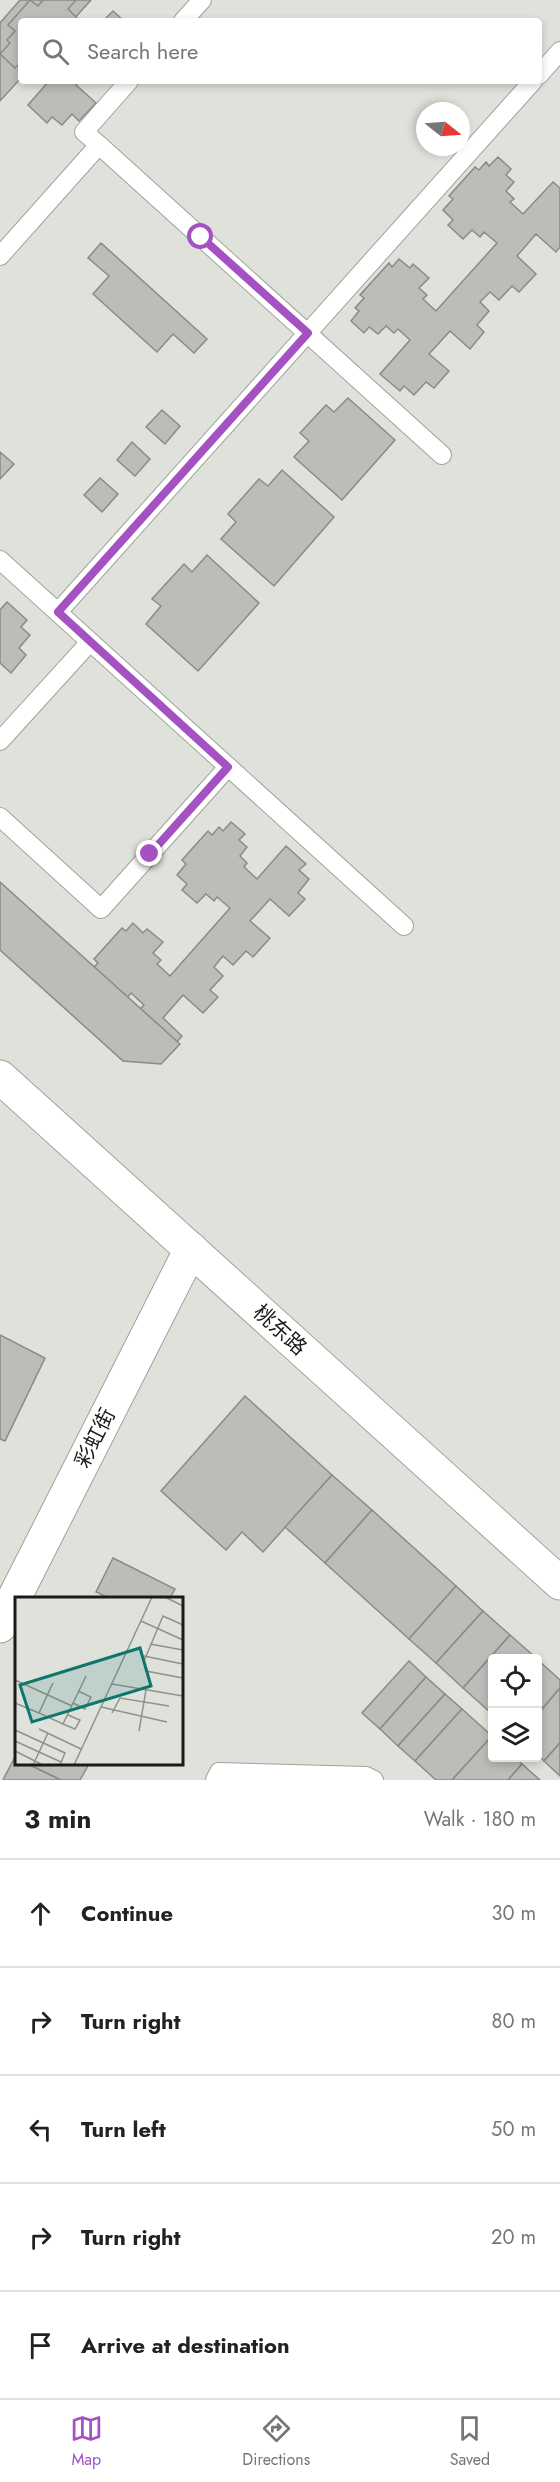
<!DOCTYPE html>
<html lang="en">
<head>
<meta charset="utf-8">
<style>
	:root { --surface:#fff; --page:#f2f2f2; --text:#222; --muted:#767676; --line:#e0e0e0; --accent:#a452c2 }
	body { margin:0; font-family:Jost,"Noto Sans SC",sans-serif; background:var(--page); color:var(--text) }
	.controls { position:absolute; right:18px; bottom:18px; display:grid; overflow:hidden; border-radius:6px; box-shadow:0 3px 9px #0003 }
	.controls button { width:54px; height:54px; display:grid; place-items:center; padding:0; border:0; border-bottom:2px solid var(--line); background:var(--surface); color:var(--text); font:30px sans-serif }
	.compass { position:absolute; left:416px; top:102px; width:54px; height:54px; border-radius:50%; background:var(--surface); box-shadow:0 3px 9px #0003; rotate:107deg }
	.stop { position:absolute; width:18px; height:18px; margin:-14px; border:4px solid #a452c2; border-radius:50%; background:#fff }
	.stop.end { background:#a452c2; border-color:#fff; box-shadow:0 2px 6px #0008 }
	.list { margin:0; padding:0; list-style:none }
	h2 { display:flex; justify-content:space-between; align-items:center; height:78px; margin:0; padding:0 24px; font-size:26px }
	h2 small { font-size:20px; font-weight:400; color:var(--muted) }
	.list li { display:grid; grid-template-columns:39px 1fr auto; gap:18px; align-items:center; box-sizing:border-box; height:108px; padding:0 24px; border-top:2px solid var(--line) }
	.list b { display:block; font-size:22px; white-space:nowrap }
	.list em { font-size:20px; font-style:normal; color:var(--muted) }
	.icon { flex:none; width:33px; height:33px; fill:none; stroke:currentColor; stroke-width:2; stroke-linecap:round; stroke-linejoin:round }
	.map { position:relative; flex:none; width:560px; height:1780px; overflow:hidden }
	.search { position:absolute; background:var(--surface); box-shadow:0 3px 9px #0003; left:18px; right:18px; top:18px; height:66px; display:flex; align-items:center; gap:15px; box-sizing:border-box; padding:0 21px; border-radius:6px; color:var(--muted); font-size:22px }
	.sheet { height:618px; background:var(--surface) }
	nav { display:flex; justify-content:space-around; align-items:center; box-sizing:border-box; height:84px; border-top:2px solid var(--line); background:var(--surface); font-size:16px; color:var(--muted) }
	nav a { display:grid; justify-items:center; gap:3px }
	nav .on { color:var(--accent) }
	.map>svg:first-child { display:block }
	.building { fill:#bcbdb8; stroke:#8a8b85; stroke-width:1.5 }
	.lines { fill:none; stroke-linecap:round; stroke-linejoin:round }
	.lane-casing { stroke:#a1a29c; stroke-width:20 }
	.secondary-casing { stroke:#a1a29c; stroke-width:35 }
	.lane { stroke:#fff; stroke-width:18 }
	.secondary { stroke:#fff; stroke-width:33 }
	.route { stroke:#a452c2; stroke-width:8 }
	.labels { text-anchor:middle; stroke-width:6; stroke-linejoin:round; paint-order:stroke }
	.street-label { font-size:21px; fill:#1a1b19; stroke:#fffffe }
	.inset-road { fill:none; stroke:#90928d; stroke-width:1.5 }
	.view { fill:#0f766e; fill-opacity:0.15; stroke:#0f766e; stroke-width:3 }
	.inset-edge { fill:none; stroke:#1a1b19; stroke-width:3 }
</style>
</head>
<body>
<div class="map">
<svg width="560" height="1780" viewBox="0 0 560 1780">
	<rect width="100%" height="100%" fill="#dfe1db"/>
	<g class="building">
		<path d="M 20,0 L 91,0 L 72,21 L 21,21 L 21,78 L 0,101 L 0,23 Z"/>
		<path d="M 30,0 L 38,6 L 43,0 L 74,0 L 75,1 L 68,9 L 77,18 L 74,21 L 21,21 L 21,62 L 15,68 L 0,54 L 10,43 L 7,40 L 15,31 L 8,25 Z"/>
		<path d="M 113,11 L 124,21 L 103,21 Z"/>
		<path d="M 49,81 L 80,81 L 76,85 L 96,103 L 79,121 L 72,114 L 62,125 L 52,117 L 47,123 L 28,105 Z"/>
		<path d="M 498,157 L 511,169 L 506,175 L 514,182 L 506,191 L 514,199 L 510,202 L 523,214 L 553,182 L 560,188 L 560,247 L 556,252 L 536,234 L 517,256 L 536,274 L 519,292 L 512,286 L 499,300 L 490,292 L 480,302 L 489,311 L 477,325 L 484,332 L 470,349 L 450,331 L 429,354 L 449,371 L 434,388 L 426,382 L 414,395 L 404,386 L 400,391 L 380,374 L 410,340 L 398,329 L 394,333 L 386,326 L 378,334 L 369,327 L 364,333 L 351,321 L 359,311 L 355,308 L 364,298 L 360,295 L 389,263 L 392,267 L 399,259 L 410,268 L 413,264 L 429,278 L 419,288 L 427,295 L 423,299 L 436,311 L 497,243 L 484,232 L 480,237 L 472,230 L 463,239 L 448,225 L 453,220 L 443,210 L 453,199 L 449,196 L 475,167 L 479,170 L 486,162 L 489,166 Z"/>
		<path d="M 101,243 L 207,339 L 194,353 L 173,334 L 157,352 L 93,294 L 109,276 L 88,258 Z"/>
		<path d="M 348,398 L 395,440 L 342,500 L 294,457 L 309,441 L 300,433 L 326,405 L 334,412 Z"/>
		<path d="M 162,410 L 180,426 L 165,444 L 146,427 Z"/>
		<path d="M 132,442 L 150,459 L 135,476 L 117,460 Z"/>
		<path d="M 0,452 L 14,464 L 0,479 Z"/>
		<path d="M 282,470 L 334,517 L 274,586 L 221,539 L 236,522 L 228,514 L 259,479 L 268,486 Z"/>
		<path d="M 100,478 L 118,494 L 102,512 L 84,495 Z"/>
		<path d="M 207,555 L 259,603 L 198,671 L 146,624 L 161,606 L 152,599 L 184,564 L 192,572 Z"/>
		<path d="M 7,602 L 27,620 L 21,627 L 30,635 L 19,648 L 26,655 L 11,673 L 0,663 L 0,610 Z"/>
		<path d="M 231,822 L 245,834 L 239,840 L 247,847 L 240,856 L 247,863 L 244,867 L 257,879 L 286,846 L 306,864 L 299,870 L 309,879 L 298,893 L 305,899 L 289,916 L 270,899 L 250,921 L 270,938 L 253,957 L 246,951 L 233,965 L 223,956 L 214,967 L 223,976 L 210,990 L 218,997 L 203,1013 L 183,995 L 163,1018 L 182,1036 L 167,1053 L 159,1047 L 148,1060 L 138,1051 L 133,1056 L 114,1038 L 144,1005 L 131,993 L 127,998 L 119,990 L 111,999 L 103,992 L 98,997 L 85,986 L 93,976 L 89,972 L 98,963 L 94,959 L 122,928 L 126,931 L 133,923 L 143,933 L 147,929 L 163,942 L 153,953 L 161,960 L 157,964 L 170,976 L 230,908 L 217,897 L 214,901 L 206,894 L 197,903 L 182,890 L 187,884 L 177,875 L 186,864 L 182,860 L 208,831 L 212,835 L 219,827 L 223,831 Z"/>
		<path d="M 0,882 L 180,1044 L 161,1064 L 123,1061 L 0,950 Z"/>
		<path d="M 0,1335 L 45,1358 L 5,1441 L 0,1439 Z"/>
		<path d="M 245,1396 L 332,1475 L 263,1552 L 242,1532 L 226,1550 L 161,1491 Z"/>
		<path d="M 332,1475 L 372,1510 L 325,1563 L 285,1527 Z"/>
		<path d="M 372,1510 L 456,1586 L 409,1639 L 325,1563 Z"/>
		<path d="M 113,1558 L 175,1589 L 170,1598 L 109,1598 L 96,1592 Z"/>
		<path d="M 456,1586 L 483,1611 L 436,1663 L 409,1639 Z"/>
		<path d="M 483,1611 L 510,1635 L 463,1688 L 436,1663 Z"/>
		<path d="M 510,1635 L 536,1658 L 492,1658 L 492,1709 L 490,1712 L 463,1688 Z"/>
		<path d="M 538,1660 L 560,1680 L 560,1688 L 538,1714 Z"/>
		<path d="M 409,1661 L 426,1677 L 380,1729 L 362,1713 Z"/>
		<path d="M 426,1677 L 445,1694 L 398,1746 L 380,1729 Z"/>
		<path d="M 560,1688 L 560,1743 L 544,1761 L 538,1755 L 538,1714 Z"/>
		<path d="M 445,1694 L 462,1709 L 415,1761 L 398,1746 Z"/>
		<path d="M 462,1709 L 492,1736 L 452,1780 L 436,1780 L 415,1761 Z"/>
		<path d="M 492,1736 L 492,1758 L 515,1758 L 522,1764 L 508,1780 L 452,1780 Z"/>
		<path d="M 560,1743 L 560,1776 L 544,1761 Z"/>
		<path d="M 15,1757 L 16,1764 L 28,1764 L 61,1780 L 3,1780 Z"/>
		<path d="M 28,1764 L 89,1764 L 80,1780 L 61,1780 Z"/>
		<path d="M 522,1764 L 540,1780 L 508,1780 Z"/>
	</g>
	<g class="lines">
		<defs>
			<g id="lane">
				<path d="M 183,21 L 202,0"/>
				<path d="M 539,75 L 560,51"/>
				<path d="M 99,145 L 84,132 L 129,81"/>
				<path d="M 0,256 L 99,145 L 442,455"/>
				<path d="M 0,560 L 404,926"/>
				<path d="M 58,612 L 533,81"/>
				<path d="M 0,741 L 90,642"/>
				<path d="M 0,817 L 101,909 L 228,767"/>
				<path d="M 215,1780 L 219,1772 L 366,1776 L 374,1780"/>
			</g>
			<g id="secondary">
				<path d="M 0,1077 L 560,1583"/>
				<path d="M 0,1626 L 191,1249"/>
			</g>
		</defs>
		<use href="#lane" class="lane-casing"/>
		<use href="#secondary" class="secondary-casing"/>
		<use href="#lane" class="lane"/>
		<use href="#secondary" class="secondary"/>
	</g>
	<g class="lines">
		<path class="route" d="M 150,854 L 228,767 L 58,612 L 308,333 L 201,237"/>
	</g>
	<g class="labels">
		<g class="street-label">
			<text transform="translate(280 1330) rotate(42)" y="7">桃东路</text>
			<text transform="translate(95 1438) rotate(-63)" y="7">彩虹街</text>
		</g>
	</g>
	<g transform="translate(15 1597)">
		<rect width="168" height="168" fill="#dfe1db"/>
		<path class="inset-road" d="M 150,0 L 168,9M 126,24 L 168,43M 168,28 L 148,19 L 129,64 L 131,74 L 168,81M 135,47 L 168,53M 129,59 L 168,67M 0,83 L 57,109M 38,86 L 24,116 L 48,127 L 71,79M 97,87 L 168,99M 0,106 L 24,116M 58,106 L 70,112 L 76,100 L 63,94M 86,110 L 152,125M 97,116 L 105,101 L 154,109M 48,127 L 60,132 L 65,123 L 53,118M 24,132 L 66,152M 0,133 L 50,156 L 45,168M 124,134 L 131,93M 0,144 L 46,165M 0,154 L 28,168M 18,168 L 33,136M 59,168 L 137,0"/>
		<path class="view" d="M 125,51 L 136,89 L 17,125 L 5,88 Z"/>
		<rect width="168" height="168" class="inset-edge"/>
	</g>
</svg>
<div class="controls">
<button><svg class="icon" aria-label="locate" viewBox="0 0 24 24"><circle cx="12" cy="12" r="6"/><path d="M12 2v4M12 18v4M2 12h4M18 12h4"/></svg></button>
<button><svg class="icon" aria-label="layers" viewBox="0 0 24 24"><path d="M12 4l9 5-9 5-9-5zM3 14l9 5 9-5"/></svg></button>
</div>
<svg class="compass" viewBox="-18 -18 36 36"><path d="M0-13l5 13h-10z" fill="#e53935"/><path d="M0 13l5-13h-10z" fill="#767676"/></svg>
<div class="stop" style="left:201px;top:237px"></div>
<div class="stop end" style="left:150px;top:854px"></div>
<div class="search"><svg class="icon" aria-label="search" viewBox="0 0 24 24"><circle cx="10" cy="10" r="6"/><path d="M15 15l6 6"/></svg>Search here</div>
</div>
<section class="sheet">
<h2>3 min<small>Walk · 180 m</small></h2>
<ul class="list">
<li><svg class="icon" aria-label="ahead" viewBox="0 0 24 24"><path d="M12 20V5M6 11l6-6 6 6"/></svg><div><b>Continue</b></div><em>30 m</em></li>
<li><svg class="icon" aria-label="right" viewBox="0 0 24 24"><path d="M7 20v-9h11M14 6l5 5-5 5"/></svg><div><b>Turn right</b></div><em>80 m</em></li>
<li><svg class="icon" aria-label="left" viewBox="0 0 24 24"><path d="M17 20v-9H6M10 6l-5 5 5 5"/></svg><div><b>Turn left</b></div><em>50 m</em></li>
<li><svg class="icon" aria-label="right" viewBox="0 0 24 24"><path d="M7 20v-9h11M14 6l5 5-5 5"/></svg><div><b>Turn right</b></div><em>20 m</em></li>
<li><svg class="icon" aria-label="arrive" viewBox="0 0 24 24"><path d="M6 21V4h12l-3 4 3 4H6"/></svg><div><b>Arrive at destination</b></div></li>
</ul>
</section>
<nav>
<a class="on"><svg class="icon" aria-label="map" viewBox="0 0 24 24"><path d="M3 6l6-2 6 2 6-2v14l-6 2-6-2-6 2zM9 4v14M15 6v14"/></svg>Map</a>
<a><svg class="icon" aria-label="directions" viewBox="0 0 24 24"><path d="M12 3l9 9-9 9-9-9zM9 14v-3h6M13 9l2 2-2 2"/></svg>Directions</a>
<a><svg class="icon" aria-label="saved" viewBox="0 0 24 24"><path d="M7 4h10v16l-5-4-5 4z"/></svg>Saved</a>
</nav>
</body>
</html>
